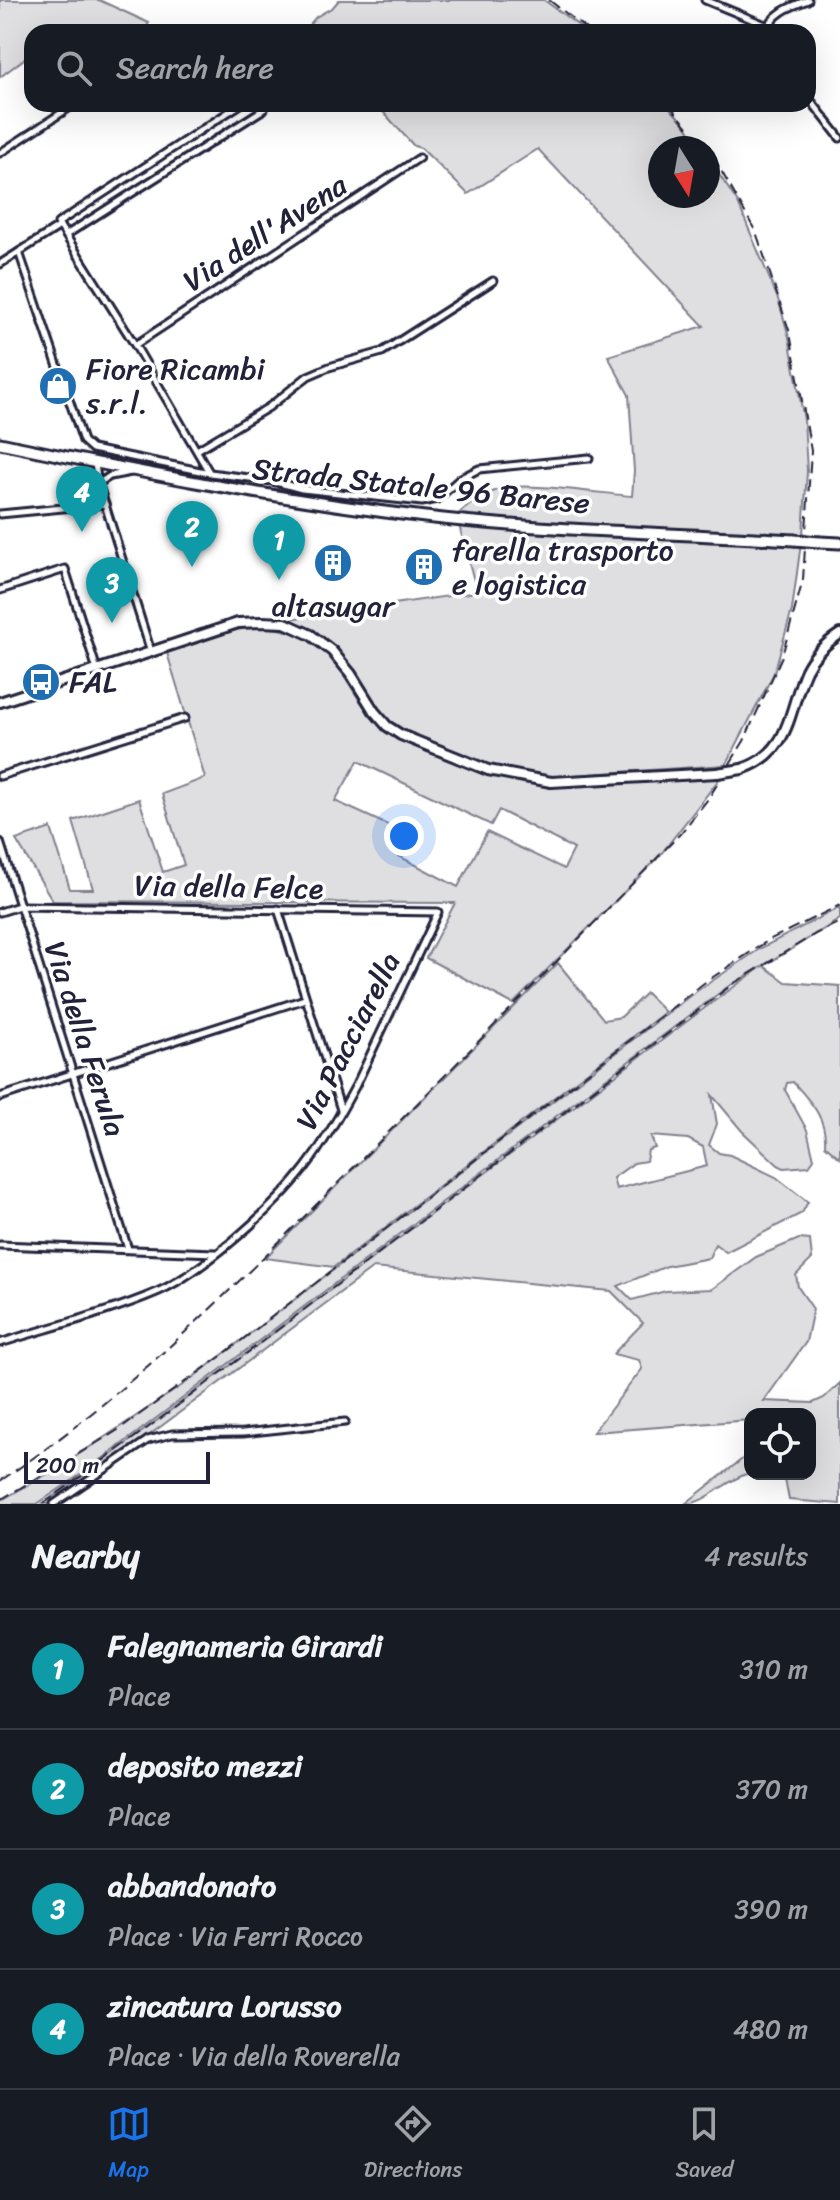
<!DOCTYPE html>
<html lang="en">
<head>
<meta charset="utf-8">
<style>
	:root { --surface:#171b24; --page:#242831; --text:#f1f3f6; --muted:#9ea1a6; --line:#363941; --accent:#1a73e8 }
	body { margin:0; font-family:Sriracha,sans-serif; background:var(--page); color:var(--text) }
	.controls { position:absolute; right:24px; bottom:24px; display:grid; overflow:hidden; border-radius:16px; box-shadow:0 8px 32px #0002 }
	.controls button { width:72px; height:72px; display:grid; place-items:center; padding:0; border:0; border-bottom:2px solid var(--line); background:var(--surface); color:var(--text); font:40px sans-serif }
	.compass { position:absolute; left:648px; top:136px; width:72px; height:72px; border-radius:50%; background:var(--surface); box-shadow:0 8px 32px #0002; rotate:169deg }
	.scale { position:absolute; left:24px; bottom:20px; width:186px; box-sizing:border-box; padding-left:8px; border:4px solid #22223b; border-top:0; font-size:22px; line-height:28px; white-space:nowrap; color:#22223b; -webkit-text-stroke:6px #fff; paint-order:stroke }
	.you { position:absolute; left:404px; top:836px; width:28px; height:28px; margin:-20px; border:6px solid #fff; border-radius:50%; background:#1a73e8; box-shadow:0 0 0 12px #1a73e833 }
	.badge { display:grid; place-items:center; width:52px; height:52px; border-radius:50%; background:var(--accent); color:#fff; font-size:26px; font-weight:700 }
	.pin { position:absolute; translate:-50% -66px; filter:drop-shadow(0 2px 4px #0008) }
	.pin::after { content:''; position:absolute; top:42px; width:28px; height:24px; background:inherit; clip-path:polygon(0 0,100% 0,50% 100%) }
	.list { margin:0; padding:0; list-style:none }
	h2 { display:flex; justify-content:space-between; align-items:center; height:104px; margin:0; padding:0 32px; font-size:34px }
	h2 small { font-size:26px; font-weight:400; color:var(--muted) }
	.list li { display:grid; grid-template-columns:52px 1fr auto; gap:24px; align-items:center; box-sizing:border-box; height:120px; padding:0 32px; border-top:2px solid var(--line) }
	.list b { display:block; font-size:30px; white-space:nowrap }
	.list p { margin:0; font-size:26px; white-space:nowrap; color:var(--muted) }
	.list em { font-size:26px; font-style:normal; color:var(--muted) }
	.icon { flex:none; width:44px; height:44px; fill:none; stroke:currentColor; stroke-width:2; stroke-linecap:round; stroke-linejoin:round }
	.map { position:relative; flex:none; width:840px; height:1504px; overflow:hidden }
	.search { position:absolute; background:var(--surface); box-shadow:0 8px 32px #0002; left:24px; right:24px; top:24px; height:88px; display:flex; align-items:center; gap:20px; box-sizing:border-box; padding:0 28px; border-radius:24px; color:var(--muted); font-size:30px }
	.sheet { height:584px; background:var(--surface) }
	nav { display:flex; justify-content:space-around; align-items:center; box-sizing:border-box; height:112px; border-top:2px solid var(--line); background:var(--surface); font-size:22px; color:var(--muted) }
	nav a { display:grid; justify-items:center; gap:4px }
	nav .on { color:var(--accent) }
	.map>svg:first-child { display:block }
	.green { fill:#dfdfe2; stroke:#80808e; stroke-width:2; fill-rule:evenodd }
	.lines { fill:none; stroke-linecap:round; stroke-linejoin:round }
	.minor-casing { stroke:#22223b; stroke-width:11 }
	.secondary-casing { stroke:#22223b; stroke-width:14 }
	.primary-casing { stroke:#22223b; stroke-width:15 }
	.minor { stroke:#fff; stroke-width:5 }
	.secondary { stroke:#fff; stroke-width:8 }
	.primary { stroke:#fff; stroke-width:9 }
	.rail { stroke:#22223b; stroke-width:2; stroke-dasharray:12 6; stroke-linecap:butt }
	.secondary-bridge-casing { stroke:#22223b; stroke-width:14; stroke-linecap:butt }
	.primary-bridge-casing { stroke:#22223b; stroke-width:15; stroke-linecap:butt }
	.secondary-bridge { stroke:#fff; stroke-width:8 }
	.primary-bridge { stroke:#fff; stroke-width:9 }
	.labels { text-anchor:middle; stroke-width:7; stroke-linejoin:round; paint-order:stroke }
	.street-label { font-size:30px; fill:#22223b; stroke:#fff }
	.poi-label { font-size:30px; fill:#22223b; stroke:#fff; text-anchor:start }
</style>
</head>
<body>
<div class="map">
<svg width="840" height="1504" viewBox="0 0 840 1504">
	<rect width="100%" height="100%" fill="#fff"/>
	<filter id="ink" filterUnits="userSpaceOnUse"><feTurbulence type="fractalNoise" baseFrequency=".0125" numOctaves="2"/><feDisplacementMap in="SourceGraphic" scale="16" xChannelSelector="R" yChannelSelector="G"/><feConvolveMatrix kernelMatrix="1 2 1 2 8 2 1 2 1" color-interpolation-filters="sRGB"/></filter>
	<g filter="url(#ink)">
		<g class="green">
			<path d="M 0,0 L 99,0 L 149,23 L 143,32 L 32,32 L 32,53 L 0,77 Z"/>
			<path d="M 339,0 L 544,0 L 587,32 L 303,32 L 316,17 L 333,7 Z"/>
			<path d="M 376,104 L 666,104 L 684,123 L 701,148 L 660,148 L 660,196 L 708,196 L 708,158 L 738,203 L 778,299 L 789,337 L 804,420 L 807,471 L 803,534 L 755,534 L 747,531 L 635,528 L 457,515 C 469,504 485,494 500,489 C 522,481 604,494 632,496 L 634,471 L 629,395 L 608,356 L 704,326 L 538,149 L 468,194 L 421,148 L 414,146 Z"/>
			<path d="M 459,525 L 635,537 L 801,543 L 792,610 L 774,673 L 726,765 L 543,777 L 482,764 L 414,737 L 386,719 L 334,647 L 289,619 L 477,592 Z"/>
			<path d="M 256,627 C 352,629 336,700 398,739 L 480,771 L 508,779 L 551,785 L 720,778 L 657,859 L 513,1004 L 426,958 L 455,903 L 53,901 L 16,840 L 51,828 L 70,889 L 93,889 L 73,821 L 139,799 L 163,872 L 184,865 L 162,794 L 205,778 L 167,653 L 236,630 ZM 358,761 L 491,825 L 499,810 L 574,849 L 564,869 L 487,832 L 458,887 L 393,853 L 403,832 L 335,801 Z"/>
			<path d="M 840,907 L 840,919 L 764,966 L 786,982 L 840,986 L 840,1158 L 825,1145 C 827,1118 810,1101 793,1082 L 787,1083 L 785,1090 L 807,1130 L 814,1159 L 809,1166 L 784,1168 L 778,1165 L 742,1131 L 712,1095 L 717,1124 L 709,1145 L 719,1153 L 730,1155 L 776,1177 L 808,1202 L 802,1213 L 726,1252 L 715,1244 L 709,1258 L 667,1266 L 618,1286 L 632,1300 L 666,1291 L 712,1289 L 756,1257 L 799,1239 L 810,1240 L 812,1259 L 796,1275 L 798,1287 L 813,1309 L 806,1342 L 764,1401 L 813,1403 L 824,1398 L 840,1383 L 840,1504 L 789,1500 L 784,1474 L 810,1474 L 810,1414 L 750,1414 L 750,1420 L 593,1432 L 642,1369 L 639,1360 L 613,1354 L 643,1323 L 611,1291 L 373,1268 L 57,1504 L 42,1504 L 90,1471 L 706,1007 L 763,966 L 726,988 L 89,1469 L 37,1504 L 0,1504 L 0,1501 L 63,1465 L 187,1382 L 691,995 L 761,948 ZM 651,1136 L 688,1139 L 703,1147 L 707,1166 L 616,1189 L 613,1178 L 634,1163 L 646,1161 L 648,1150 L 655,1148 Z"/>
			<path d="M 558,963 L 604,1020 L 621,1017 L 646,993 L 665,1012 L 334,1267 L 265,1258 Z"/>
			<path d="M 750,1453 L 750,1473 C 727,1478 707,1504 685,1504 Z"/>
		</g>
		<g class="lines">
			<defs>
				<g id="minor">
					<path d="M 705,0 L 768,26"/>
					<path d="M 765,32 C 774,12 789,7 808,0"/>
					<path d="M 808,97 L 840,138"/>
					<path d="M 0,153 L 75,104"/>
					<path d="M 66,235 L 264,109 L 266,104"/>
					<path d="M 19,252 L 83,441 L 92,449 L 210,473 L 272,481 L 302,489 L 422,502 L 437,499 L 461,478 L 479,469 L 589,458"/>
					<path d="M 0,264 L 60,226"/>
					<path d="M 135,345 L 419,158"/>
					<path d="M 197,450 L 269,407 L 308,376 L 329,367 L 382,352 L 493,281"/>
					<path d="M 95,463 L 97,479 L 151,652"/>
					<path d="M 209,472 L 135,345 L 58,223 L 241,104"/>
					<path d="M 99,483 L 110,476 L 131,472"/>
					<path d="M 0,514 L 105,504"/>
					<path d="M 0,590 L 65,569 L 97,670"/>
					<path d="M 0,776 L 185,718"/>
					<path d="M 0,842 L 128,1249"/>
					<path d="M 278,909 L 341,1110"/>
					<path d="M 0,912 L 19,906 L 438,912 L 356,1085 C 341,1113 325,1142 305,1168 C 274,1208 203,1272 157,1292 C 108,1313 51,1327 0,1343"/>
					<path d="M 0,1097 L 305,999"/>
					<path d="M 0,1245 L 215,1253"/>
					<path d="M 54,1504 L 148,1440 L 172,1434 L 243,1433 L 345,1422"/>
				</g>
				<g id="secondary">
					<path d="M 0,702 L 238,623 L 261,622 L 285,623 L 311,635 L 332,651 L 351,674 L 374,711 L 387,726 L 401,735 L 488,770 L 551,782 L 717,773"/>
					<path d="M 742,769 C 792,752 788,710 806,670 C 814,654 826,643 840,634"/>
				</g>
				<g id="primary">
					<path d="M 0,443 C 142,473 281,500 425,517 C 547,531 671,533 794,540"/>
					<path d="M 820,542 L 840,543"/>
				</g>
			</defs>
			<use href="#minor" class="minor-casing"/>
			<use href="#secondary" class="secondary-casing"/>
			<use href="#primary" class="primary-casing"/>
			<use href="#minor" class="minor"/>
			<use href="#secondary" class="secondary"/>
			<use href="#primary" class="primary"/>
			<g class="rail">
				<path d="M 549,0 L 590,32"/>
				<path d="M 669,104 L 705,148"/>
				<path d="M 0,1481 C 124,1398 227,1294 332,1189 C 449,1072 565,954 680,834 L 708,799 L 744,741 L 782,656 L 803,580 L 811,451 L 790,333 L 756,232 L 716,162 L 708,152"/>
				<path d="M 0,1500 L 115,1432 L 220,1357 L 704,983 L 769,940 L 840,905"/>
				<path d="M 43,1504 L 168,1413 L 733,984 L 815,934 L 840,922"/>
			</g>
			<defs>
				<path id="secondary-bridge" d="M 717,773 L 742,769"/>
				<path id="primary-bridge" d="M 794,540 L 820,542"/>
			</defs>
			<use href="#secondary-bridge" class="secondary-bridge-casing"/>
			<use href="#primary-bridge" class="primary-bridge-casing"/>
			<use href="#secondary-bridge" class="secondary-bridge"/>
			<use href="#primary-bridge" class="primary-bridge"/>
		</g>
	</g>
	<defs>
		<symbol id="shop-disc" viewBox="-11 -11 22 22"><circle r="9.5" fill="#1f6fb2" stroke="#fff"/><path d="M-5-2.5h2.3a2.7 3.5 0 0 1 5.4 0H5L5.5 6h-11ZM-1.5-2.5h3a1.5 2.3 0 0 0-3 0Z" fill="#fff"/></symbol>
		<symbol id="building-disc" viewBox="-11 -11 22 22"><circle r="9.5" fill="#1f6fb2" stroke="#fff"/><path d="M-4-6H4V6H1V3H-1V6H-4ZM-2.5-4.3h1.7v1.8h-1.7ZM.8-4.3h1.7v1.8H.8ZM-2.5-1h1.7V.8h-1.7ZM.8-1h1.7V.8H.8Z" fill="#fff"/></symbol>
		<symbol id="bus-disc" viewBox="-11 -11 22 22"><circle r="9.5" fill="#1f6fb2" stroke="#fff"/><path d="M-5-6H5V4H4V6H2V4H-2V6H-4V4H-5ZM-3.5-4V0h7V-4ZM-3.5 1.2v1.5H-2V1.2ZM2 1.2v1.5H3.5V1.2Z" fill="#fff"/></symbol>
	</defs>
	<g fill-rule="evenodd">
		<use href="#shop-disc" x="36" y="364" width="44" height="44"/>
		<use href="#building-disc" x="311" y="541" width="44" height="44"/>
		<use href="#building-disc" x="402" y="545" width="44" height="44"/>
		<use href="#bus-disc" x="19" y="660" width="44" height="44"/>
	</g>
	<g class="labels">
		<g class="street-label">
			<text transform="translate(265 233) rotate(-33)" y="10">Via dell'Avena</text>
			<text transform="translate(421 486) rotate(6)" y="10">Strada Statale 96 Barese</text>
			<text transform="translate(229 887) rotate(1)" y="10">Via della Felce</text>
			<text transform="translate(85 1039) rotate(72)" y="10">Via della Ferula</text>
			<text transform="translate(348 1041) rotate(-63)" y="10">Via Pacciarella</text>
		</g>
		<g class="poi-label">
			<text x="86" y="379">Fiore Ricambi<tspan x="86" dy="34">s.r.l.</tspan></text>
			<text x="452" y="560">farella trasporto<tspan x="452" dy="34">e logistica</tspan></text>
			<text x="333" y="616" text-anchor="middle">altasugar</text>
			<text x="69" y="692">FAL</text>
		</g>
	</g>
</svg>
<div class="controls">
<button><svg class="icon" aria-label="locate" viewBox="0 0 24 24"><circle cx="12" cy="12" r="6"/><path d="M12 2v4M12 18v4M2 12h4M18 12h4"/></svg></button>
</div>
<svg class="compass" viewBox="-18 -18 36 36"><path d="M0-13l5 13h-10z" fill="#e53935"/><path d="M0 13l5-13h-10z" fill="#9ea1a6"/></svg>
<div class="scale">200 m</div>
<div class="you"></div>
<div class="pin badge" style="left:279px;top:580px;background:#0f9aa8">1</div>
<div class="pin badge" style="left:192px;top:567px;background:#0f9aa8">2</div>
<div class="pin badge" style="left:112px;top:623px;background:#0f9aa8">3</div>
<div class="pin badge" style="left:82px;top:532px;background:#0f9aa8">4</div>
<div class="search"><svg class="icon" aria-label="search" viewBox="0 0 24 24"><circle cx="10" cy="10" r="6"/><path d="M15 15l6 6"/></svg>Search here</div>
</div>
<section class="sheet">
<h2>Nearby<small>4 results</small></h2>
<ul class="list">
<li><span class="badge" style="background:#0f9aa8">1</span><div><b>Falegnameria Girardi</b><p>Place</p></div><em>310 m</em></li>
<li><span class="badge" style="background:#0f9aa8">2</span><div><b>deposito mezzi</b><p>Place</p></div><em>370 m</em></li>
<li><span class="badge" style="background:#0f9aa8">3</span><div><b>abbandonato</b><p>Place · Via Ferri Rocco</p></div><em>390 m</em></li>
<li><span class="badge" style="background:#0f9aa8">4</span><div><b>zincatura Lorusso</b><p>Place · Via della Roverella</p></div><em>480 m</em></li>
</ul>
</section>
<nav>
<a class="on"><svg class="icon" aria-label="map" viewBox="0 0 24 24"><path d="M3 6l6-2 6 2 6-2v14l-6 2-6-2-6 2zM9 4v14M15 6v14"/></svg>Map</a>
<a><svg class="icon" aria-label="directions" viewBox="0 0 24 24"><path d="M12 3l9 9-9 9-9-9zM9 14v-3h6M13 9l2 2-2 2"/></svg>Directions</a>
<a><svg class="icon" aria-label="saved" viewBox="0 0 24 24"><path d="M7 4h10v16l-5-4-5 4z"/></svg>Saved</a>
</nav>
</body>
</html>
